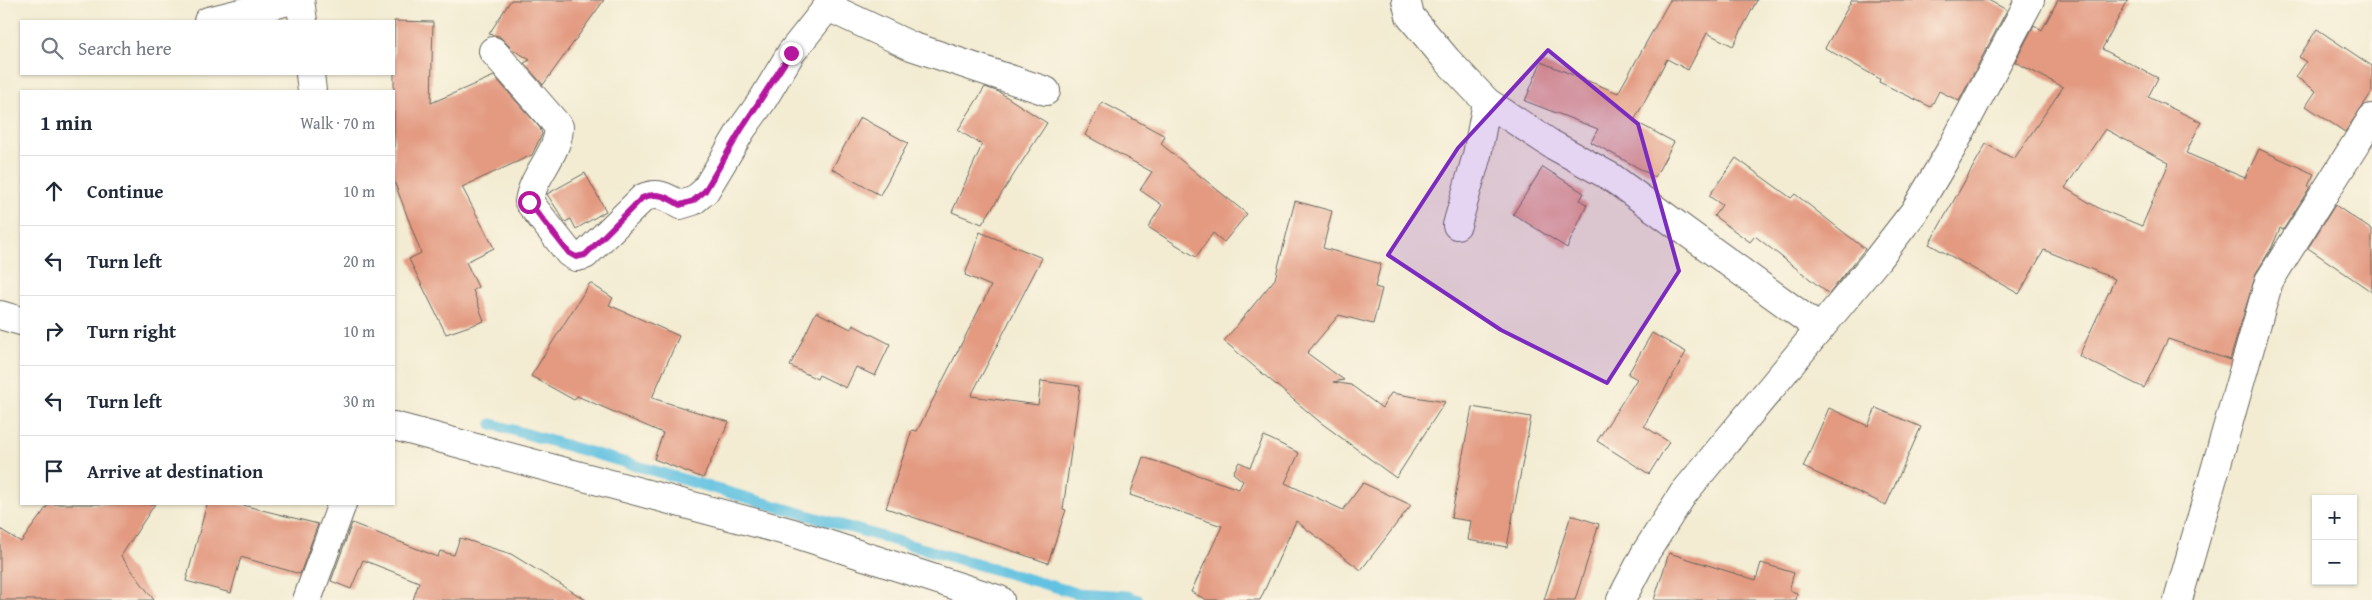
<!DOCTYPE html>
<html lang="en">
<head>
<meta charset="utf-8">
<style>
	:root { --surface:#fff; --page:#f2f2f3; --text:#1f2937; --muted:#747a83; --line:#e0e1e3 }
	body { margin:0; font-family:"Gentium Book Plus",serif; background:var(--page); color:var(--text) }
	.controls { position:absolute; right:15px; bottom:15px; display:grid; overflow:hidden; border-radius:0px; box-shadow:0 1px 4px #0004 }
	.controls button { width:45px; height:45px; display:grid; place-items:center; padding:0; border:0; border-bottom:1px solid var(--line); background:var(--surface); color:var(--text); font:25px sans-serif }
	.stop { position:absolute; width:15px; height:15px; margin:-11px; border:4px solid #b5179e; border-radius:50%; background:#fff }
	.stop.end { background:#b5179e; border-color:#fff; box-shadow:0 1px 5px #0008 }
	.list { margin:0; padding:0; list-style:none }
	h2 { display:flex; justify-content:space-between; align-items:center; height:65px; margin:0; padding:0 20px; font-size:21px }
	h2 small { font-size:16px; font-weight:400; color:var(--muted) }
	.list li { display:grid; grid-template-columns:32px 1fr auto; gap:15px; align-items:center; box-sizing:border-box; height:70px; padding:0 20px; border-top:1px solid var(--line) }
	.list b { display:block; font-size:19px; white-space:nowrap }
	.list em { font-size:16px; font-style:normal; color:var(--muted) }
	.icon { flex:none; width:28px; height:28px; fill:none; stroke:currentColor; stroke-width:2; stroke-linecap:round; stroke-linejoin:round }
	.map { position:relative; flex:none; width:2372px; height:600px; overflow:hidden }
	.search { position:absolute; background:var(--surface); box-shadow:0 1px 4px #0004; left:20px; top:20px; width:375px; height:55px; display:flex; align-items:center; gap:12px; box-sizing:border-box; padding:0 18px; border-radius:0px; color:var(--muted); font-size:19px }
	.panel { position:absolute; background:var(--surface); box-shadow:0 1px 4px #0004; left:20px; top:90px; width:375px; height:415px; border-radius:0px }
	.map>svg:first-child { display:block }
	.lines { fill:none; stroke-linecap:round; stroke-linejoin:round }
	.stream { stroke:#63c2e1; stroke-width:11 }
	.building { fill:#e39a81; fill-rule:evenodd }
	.minor-casing { stroke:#67655c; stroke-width:30 }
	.major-casing { stroke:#67655c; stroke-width:30 }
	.minor { stroke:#fff; stroke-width:28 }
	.major { stroke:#fff; stroke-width:28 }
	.route { stroke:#b5179e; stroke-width:6 }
	.marked { fill:#7b2cbf; fill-opacity:0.2; stroke:#7b2cbf; stroke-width:4; stroke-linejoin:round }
</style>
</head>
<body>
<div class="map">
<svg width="2372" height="600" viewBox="0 0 2372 600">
	<rect width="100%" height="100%" fill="#fcf5e5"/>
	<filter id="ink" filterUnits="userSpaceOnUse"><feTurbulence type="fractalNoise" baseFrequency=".02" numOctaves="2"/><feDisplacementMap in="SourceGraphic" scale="10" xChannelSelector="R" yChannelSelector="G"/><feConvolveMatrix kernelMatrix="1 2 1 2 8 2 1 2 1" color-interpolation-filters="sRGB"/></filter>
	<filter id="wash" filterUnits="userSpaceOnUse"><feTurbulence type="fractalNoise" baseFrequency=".0096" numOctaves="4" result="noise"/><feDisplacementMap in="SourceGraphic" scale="20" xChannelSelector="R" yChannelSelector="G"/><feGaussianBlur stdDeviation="1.12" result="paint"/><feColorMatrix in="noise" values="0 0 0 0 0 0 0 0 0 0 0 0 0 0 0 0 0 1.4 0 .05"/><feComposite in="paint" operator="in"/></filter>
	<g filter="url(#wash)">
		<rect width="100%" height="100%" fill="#f3ecd3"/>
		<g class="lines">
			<path class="stream" d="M 492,424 L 1076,593 L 1127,596 L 1138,600"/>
		</g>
		<g id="blocks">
			<g class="building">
				<path d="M 511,0 L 604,0 L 543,85 L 524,63 L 530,60 L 512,49 L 499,36 L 489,34 Z"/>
				<path d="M 1670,0 L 1757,0 L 1733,46 L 1707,33 L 1688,70 L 1667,59 L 1634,121 L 1674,142 L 1655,177 L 1591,142 L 1598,129 L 1525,101 L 1541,62 L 1618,93 Z"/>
				<path d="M 1852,0 L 1988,0 L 2007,10 L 1959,101 L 1939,91 L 1931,107 L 1879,82 L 1880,79 L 1825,48 Z"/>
				<path d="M 2058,0 L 2128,0 L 2102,49 L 2158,78 L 2148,97 L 2201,122 L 2186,153 L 2245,178 L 2259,149 L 2314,174 L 2308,186 L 2310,187 L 2283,230 L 2280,228 L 2272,247 L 2256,273 L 2230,360 L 2168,339 L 2144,388 L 2079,356 L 2115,279 L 2044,250 L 2019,294 L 1929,244 L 1986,144 L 2014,159 L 2063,87 L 2015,62 L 2034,25 L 2042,30 ZM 2105,129 L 2169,163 L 2142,226 L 2100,209 L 2065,188 Z"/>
				<path d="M 394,21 L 433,22 L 431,103 L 494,76 L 540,128 L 542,134 L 532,155 L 462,187 L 494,248 L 466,262 L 478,287 L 473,290 L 484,321 L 446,334 L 409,259 L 421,253 L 394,181 Z"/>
				<path d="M 2317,29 L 2372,66 L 2372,92 L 2345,132 L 2306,106 L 2316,91 L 2296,77 L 2306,62 L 2299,57 Z"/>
				<path d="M 985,87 L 999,92 L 1047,123 L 982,224 L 952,212 L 982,145 L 958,130 Z"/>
				<path d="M 1102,102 L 1165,136 L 1161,144 L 1247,214 L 1224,242 L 1213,233 L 1196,257 L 1148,227 L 1162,205 L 1140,190 L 1152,172 L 1085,135 Z"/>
				<path d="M 860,117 L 908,143 L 880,195 L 832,169 Z"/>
				<path d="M 1736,158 L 1791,198 L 1795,194 L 1865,249 L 1829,294 L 1755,236 L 1750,242 L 1714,216 L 1722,205 L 1709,196 Z"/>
				<path d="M 1543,167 L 1584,193 L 1580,200 L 1587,205 L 1567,248 L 1513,214 Z"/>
				<path d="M 585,173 L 606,211 L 576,229 L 571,219 L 565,222 L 547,194 Z"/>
				<path d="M 1295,201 L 1332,211 L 1323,248 L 1381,264 L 1375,287 L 1382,289 L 1373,324 L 1339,315 L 1307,353 L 1344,380 L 1333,382 L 1351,385 L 1382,408 L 1391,393 L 1445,402 L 1396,478 L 1320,422 L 1224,341 L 1275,279 Z"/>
				<path d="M 2335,205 L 2372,230 L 2372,292 L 2308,248 Z"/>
				<path d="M 980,232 L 1042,258 L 971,396 L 1038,405 L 1041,381 L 1080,386 L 1063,509 L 1066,510 L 1048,563 L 886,508 L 912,430 L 917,431 L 991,286 L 965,275 Z"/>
				<path d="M 590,283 L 613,298 L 609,305 L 679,336 L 652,398 L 729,422 L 703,478 L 654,459 L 663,433 L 577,396 L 574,400 L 531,376 Z"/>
				<path d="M 816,312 L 851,329 L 853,325 L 890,344 L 875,376 L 856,367 L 846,388 L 819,375 L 817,379 L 790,366 Z"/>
				<path d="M 1652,333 L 1686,352 L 1644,426 L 1669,442 L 1649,474 L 1597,441 L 1637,379 L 1628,374 Z"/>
				<path d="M 1472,407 L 1531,417 L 1507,547 L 1468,540 L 1471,521 L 1451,518 Z"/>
				<path d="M 1829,408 L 1868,426 L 1876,408 L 1921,427 L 1886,505 L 1803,467 Z"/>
				<path d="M 1264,436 L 1299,453 L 1285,483 L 1343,510 L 1363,483 L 1411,505 L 1361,570 L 1296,521 L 1260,600 L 1207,600 L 1191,592 L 1222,526 L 1130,495 L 1143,457 L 1239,489 L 1243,481 L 1233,473 L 1239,462 L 1250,467 Z"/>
				<path d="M 49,504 L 155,504 L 121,556 L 154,600 L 0,600 L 0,529 L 21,542 Z"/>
				<path d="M 207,504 L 238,504 L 318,524 L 300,574 L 241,557 L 231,593 L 186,581 Z"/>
				<path d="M 1571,515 L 1599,524 L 1575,600 L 1544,600 Z"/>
				<path d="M 352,523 L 438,557 L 440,551 L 454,555 L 460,538 L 511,554 L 586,600 L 413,600 L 419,582 L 363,560 L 351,589 L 331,581 Z"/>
				<path d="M 1669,553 L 1756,580 L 1761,563 L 1794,573 L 1789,590 L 1797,593 L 1796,600 L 1654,600 Z"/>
			</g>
		</g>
	</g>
	<g filter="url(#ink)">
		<use href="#blocks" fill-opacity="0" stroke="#67655c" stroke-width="1"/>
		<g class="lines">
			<defs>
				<g id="minor">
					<path d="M 300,0 L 303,21"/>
					<path d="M 1406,0 L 1410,16 L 1447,60 L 1487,102 L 1551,144 L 1611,177 L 1820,329"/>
					<path d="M 828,7 L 911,46 L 1046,91"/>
					<path d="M 208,21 L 293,0"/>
					<path d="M 493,51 L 559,127 C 558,155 533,174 529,202 L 569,253 L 576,257 L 585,255 L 643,198 C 657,191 667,197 680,205 L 693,201 L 705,191 L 742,129 L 762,101 L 791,53 L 833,0"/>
					<path d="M 310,74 L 312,91"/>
					<path d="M 1457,225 L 1477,155 L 1487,102"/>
					<path d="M 307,600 L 342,504"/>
					<path d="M 1621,600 L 1646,552 L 1683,494 L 1876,261 L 1914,212 L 1953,146 L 2030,0"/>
					<path d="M 2178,600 L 2269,281 L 2372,118"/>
				</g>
				<g id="major">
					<path d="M 0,315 L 21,321"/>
					<path d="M 394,426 L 793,533 L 1000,600"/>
				</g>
			</defs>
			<use href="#minor" class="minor-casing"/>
			<use href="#major" class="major-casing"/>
			<use href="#minor" class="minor"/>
			<use href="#major" class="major"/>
		</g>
	</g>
	<g class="lines" filter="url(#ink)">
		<path class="route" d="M 529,202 L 569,253 L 576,257 L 585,255 L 642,198 C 657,191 667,197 680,205 L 693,201 L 705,191 L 742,128 L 791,53"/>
	</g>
	<path class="marked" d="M 1548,50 L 1638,124 L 1679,271 L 1607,383 L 1501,330 L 1388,255 L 1458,148 Z"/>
</svg>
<div class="controls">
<button>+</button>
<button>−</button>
</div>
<div class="stop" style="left:529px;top:202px"></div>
<div class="stop end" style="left:791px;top:53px"></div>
<div class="search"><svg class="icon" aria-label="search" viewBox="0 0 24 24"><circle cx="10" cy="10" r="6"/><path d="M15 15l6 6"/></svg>Search here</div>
<section class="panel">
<h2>1 min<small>Walk · 70 m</small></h2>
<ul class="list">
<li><svg class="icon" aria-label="ahead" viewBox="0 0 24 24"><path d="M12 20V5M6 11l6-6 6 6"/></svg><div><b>Continue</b></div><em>10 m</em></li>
<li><svg class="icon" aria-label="left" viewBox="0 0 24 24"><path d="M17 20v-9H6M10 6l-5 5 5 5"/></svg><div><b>Turn left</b></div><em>20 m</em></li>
<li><svg class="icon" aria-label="right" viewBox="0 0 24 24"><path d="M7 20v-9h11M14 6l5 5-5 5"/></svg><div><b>Turn right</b></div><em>10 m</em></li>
<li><svg class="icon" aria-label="left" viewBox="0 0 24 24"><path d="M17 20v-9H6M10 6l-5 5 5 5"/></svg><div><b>Turn left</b></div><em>30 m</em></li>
<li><svg class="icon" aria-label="arrive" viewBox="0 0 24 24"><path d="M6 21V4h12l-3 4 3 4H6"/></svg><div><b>Arrive at destination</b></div></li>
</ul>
</section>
</div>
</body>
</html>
